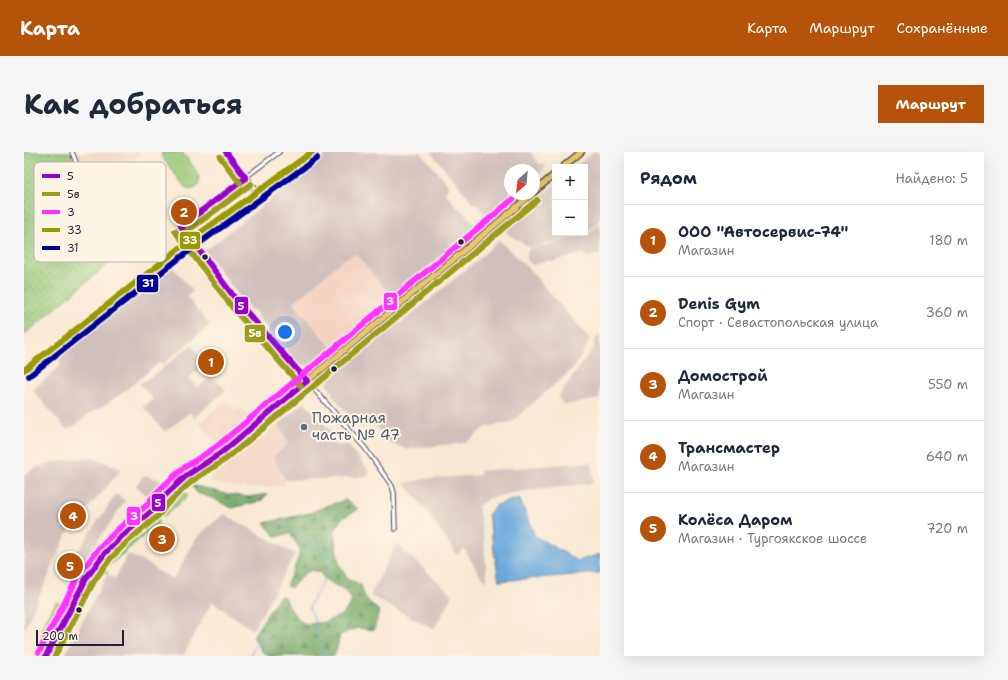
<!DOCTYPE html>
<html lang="ru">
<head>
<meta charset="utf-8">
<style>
	:root { --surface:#fff; --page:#f6f6f7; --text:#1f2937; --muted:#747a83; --line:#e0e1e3; --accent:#b45309 }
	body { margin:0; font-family:"Shantell Sans",sans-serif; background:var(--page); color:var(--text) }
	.controls { position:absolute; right:12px; top:12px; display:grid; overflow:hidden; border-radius:0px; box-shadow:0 4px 16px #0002 }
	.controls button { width:36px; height:36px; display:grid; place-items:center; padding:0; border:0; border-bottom:1px solid var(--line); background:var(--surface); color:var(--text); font:20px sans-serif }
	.compass { position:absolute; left:480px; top:12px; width:36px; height:36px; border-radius:50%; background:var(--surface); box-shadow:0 4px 16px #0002; rotate:207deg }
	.scale { position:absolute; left:12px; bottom:10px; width:88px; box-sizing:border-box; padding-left:4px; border:2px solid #22223b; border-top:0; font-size:11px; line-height:14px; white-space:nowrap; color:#22223b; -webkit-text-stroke:3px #fcf5e5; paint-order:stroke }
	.you { position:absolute; left:261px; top:180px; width:14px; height:14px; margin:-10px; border:3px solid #fff; border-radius:50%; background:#1a73e8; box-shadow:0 0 0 6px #1a73e833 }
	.badge { display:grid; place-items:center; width:26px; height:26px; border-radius:50%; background:var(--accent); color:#fff; font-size:13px; font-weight:700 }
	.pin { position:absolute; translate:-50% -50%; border:2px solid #fff; box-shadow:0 1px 4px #0006 }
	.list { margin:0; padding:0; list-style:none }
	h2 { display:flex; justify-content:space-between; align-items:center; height:52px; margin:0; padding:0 16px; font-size:17px }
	h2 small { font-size:13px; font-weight:400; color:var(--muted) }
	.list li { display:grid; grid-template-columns:26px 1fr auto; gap:12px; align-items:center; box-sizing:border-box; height:72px; padding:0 16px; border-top:1px solid var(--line) }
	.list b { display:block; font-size:15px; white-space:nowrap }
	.list p { margin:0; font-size:13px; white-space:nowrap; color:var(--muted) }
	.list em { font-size:13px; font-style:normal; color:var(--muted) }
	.map { position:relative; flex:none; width:576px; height:504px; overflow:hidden; border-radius:0px }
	header { display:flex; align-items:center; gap:24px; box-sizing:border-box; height:56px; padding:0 20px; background:var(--accent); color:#fff }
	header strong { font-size:19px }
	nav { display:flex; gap:22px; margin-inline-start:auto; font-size:14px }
	.intro { display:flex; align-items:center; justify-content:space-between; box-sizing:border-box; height:96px; padding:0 24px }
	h1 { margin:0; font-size:28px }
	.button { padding:10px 18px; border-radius:0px; background:var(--accent); color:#fff; font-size:14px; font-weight:700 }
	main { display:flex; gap:24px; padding:0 24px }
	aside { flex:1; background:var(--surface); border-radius:0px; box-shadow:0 4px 16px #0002 }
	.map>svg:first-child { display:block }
	.built { fill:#f4d3c0 }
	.industrial { fill:#d0c0bc }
	.grass { fill:#96c777; stroke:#5c7459 }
	.forest { fill:url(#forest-firs); stroke:#4d6752 }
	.garden { fill:url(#garden-dots); stroke:#5c7459 }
	.water { fill:#69a8db; stroke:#46658b }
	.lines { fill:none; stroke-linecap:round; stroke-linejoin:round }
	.stream { stroke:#69a8db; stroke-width:1 }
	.street-casing { stroke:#424052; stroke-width:5.5 }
	.secondary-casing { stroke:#424052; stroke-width:7 }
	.primary-casing { stroke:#424052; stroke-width:8 }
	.street { stroke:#fff; stroke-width:3.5 }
	.secondary { stroke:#f6e9c3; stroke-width:5 }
	.primary { stroke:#e9c769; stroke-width:5.5 }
	.bus-1-casing { stroke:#fcf5e5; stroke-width:9 }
	.bus-2-casing { stroke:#fcf5e5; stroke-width:9 }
	.bus-3-casing { stroke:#fcf5e5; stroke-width:9 }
	.bus-4-casing { stroke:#fcf5e5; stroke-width:9 }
	.bus-5-casing { stroke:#fcf5e5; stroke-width:9 }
	.bus-1 { stroke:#90c; stroke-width:6 }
	.bus-2 { stroke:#9c9c1b; stroke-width:6 }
	.bus-3 { stroke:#f3f; stroke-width:6 }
	.bus-4 { stroke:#990; stroke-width:6 }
	.bus-5 { stroke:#009; stroke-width:6 }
	.bus-dot { fill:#22223b; stroke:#fcf5e5; stroke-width:1.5 }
	.service-dot { fill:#5c6f8a; stroke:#fcf5e5; stroke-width:1.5 }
	.labels { text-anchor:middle; stroke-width:4; stroke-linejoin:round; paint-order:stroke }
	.service-label { font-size:15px; fill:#4e5e75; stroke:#fcf5e5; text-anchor:start }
	.key { fill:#fcf5e5; stroke:#bbb6b2; stroke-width:1 }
	.key-label { font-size:11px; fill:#22223b }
	.line-badge { stroke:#fcf5e5; stroke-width:1.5 }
	.badge-label { font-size:11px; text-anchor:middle; font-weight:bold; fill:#fff }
</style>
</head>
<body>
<header>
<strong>Карта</strong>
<nav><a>Карта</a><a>Маршрут</a><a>Сохранённые</a></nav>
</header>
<div class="intro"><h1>Как добраться</h1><a class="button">Маршрут</a></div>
<main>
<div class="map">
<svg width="576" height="504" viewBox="0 0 576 504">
	<defs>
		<pattern id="forest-firs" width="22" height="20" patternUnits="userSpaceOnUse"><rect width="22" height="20" fill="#78ac68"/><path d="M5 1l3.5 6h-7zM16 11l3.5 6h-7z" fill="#628c57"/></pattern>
		<pattern id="garden-dots" width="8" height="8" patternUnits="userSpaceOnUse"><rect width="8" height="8" fill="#96c777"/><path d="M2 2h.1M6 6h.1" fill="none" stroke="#7aa163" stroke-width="1.8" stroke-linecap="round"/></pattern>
	</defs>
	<rect width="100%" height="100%" fill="#fcf5e5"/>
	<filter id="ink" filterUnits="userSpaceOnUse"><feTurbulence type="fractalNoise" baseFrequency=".025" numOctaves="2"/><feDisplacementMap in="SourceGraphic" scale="8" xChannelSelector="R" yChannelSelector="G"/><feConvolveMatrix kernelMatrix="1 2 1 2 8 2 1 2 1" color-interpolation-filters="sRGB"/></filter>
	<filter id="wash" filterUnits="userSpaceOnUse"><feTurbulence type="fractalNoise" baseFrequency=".012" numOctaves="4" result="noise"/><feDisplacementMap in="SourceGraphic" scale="16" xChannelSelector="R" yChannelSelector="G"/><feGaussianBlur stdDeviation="0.9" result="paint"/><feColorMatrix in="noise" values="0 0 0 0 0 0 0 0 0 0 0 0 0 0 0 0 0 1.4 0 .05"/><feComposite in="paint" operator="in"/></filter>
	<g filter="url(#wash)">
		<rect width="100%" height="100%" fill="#f8e8d1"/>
		<g class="built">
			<path d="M 53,0 L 115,0 L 117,2 L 76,35 L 67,25 L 57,9 Z"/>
			<path d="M 331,101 L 368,145 L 308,196 L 269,151 L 320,107 Z"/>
			<path d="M 201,249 L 203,251 L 205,251 L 212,259 L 217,255 L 227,266 L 194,294 L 175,271 Z"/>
			<path d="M 254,273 L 258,278 L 257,279 L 261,284 L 264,292 L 250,306 L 261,328 L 261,334 L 225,336 L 215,336 L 199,333 L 185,329 L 188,323 L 203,313 Z"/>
		</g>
		<g class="industrial">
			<path d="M 306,0 L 396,0 L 423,31 L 424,35 L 421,41 L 433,55 L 442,62 L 452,75 L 368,145 L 332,102 L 320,107 L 269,151 L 308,196 L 285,215 L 273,210 L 269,207 L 233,164 L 234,162 L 231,159 L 226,157 L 219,149 L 181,99 Z"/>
			<path d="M 407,0 L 506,0 L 516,13 L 518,11 L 522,15 L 510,25 L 510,18 L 486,18 L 486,42 L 490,42 L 464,65 L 454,53 L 450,52 Z"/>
			<path d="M 569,0 L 576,0 L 576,67 L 561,82 L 560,81 L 561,81 L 561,15 L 551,15 Z"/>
			<path d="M 531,33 L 531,81 L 555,81 L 507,96 L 484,82 L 480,77 Z"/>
			<path d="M 576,71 L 576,102 L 562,105 L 560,101 L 526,110 L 525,108 L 508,113 L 502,107 L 503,101 L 505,97 L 530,91 L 559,82 L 560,84 L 565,81 Z"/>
			<path d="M 475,88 L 504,116 L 566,187 L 551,215 L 509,251 L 488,270 L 462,275 L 441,291 L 382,297 L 366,291 L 347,268 L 338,275 L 330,265 L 328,266 L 307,242 L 309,240 L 302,232 L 306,229 L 304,227 L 374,169 L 377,171 L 456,106 Z"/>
			<path d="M 144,110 L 169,139 L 163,145 L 186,173 L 139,212 L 135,211 L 98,241 L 75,257 L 70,258 L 52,273 L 42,278 L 9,238 L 37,213 L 32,200 L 73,169 Z"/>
			<path d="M 576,181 L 576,247 L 540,253 L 534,245 L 570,195 L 570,190 Z"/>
			<path d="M 168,192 L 172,199 L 182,212 L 165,226 L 173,236 L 188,224 L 202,238 L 170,266 L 166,260 L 141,280 L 119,255 L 129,247 L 116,232 L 135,219 Z"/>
			<path d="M 279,251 L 281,251 L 311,284 L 310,293 L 324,293 L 345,319 L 346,324 L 307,327 L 261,328 L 249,305 L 264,292 L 261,284 L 257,279 L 258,278 L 254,273 Z"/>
			<path d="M 67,305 L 98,317 L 47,376 L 41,386 L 30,412 L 0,478 L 0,323 L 11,316 L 29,310 Z"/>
			<path d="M 567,310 L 570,331 L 494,340 L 466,346 L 454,354 L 460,389 L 463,430 L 455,422 L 440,396 L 433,403 L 395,349 L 380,331 L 400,327 L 456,323 L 456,319 Z"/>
			<path d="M 120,323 L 143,330 L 126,346 L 112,334 Z"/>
			<path d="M 92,342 L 101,349 L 58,412 L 48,408 Z"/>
			<path d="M 200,362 L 271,402 L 229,478 L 188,450 L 159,504 L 49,504 L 42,501 L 83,422 L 91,426 L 104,402 L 128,414 L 132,418 L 149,427 L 174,384 L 184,375 Z"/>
			<path d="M 373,391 L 382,401 L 429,443 L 410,477 L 346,444 Z"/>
		</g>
		<g class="grass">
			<path d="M 138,0 L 158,0 C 163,7 181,25 173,34 C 169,37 165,37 161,35 L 138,5 Z"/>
			<path d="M 263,239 L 246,257 L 234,267 L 232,264 L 259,242 Z"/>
			<path d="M 229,267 L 231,269 L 201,295 L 196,294 Z"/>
			<path d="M 159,339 L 162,341 L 163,343 L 163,345 L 141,363 L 140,364 L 136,362 L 135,360 L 136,357 Z"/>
			<path d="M 113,360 L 115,361 L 115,363 L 103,374 L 99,374 L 99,370 L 110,361 Z"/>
			<path d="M 129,364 L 131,364 L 135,366 L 134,371 L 80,418 L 84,420 L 83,421 L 74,417 L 87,400 Z"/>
			<path d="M 32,450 L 37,452 L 40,462 L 35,473 L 31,476 L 17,478 Z"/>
			<path d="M 27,483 L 28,484 L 18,504 L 11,504 L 20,486 Z"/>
		</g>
		<g class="forest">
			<path d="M 167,333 L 176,335 L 202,342 L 224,345 L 244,342 L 237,349 L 208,356 L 190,347 L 173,341 Z"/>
			<path d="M 322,348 L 334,357 L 317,367 L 310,380 L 312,394 L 315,412 L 323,426 L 337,433 L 341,446 L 355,459 L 350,478 L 333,476 L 316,483 L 313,496 L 310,504 L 243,504 L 237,498 L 229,484 L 255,445 L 259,444 L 261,446 L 269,461 L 279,471 L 287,472 L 301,470 L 319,462 L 328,449 L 324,441 L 301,427 L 295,420 L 288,418 L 281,421 L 267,436 L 262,434 L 274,407 L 276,397 L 266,381 L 252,385 L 240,371 L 286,361 L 302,354 Z"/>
		</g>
		<path class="garden" d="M 0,0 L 46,0 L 55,24 L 106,93 L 0,183 Z"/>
		<path class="water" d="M 495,346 L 511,384 L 554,409 L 576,402 L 576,421 L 475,429 L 464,363 L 472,353 Z"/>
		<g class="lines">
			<g class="stream">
				<path d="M 259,374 L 271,380 L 283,388 L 290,391 L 305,403 C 304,414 302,425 296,435 C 292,442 288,448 285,455 L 290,466 L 297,493 L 302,501 L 302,504"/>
				<path d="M 239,483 L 234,491 L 245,504"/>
				<path d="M 226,504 L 231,493 L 234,491"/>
			</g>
		</g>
	</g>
	<g filter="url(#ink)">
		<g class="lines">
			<defs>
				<g id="street">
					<path d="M 48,0 L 55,18 L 106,85 L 110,89 L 141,107"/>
					<path d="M 167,88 L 157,74 L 255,0"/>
					<path d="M 283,229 L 341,296 L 368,334 L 370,341 L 371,377"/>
				</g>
				<g id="secondary">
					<path d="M 202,0 L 233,39"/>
					<path d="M 167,88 L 214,150 L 283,229"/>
				</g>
				<g id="primary">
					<path d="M 539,15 L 557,0"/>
					<path d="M 510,40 L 531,22"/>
					<path d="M 0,218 L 161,92 L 288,0"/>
					<path d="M 134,351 L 163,323 L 184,309"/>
					<path d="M 22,504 L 63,425 L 78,405 L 98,384 L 124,361 L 142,348 L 223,279 L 508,42"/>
				</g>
			</defs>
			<use href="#street" class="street-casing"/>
			<use href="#secondary" class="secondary-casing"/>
			<use href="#primary" class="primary-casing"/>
			<use href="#street" class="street"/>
			<use href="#secondary" class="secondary"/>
			<use href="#primary" class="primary"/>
			<defs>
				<g id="bus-1">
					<path d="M 202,0 L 222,26"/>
					<path d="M 157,74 L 214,150 L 283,229"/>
					<path d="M 157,74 L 222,26"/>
					<path d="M 22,504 L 63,425 L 81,401 L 98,384 L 129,358 L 137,347 L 163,323 L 197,301 L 283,229"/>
				</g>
				<g id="bus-2">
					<path d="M 196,5 L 216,31"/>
					<path d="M 151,79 L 208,155 L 277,234"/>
					<path d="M 162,80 L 227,32"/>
					<path d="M 31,504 L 70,429 L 87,406 L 103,390 L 135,363 L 143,352 L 168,329 L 202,307 L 513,48"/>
				</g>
				<path id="bus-3" d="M 15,500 L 56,421 L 75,396 L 93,378 L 123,353 L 131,342 L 158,317 L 192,295 L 495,42"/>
				<path id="bus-4" d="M 0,218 L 161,92 L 288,0"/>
				<path id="bus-5" d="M 5,224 L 166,98 L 293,6"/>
			</defs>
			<use href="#bus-1" class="bus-1-casing"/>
			<use href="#bus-2" class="bus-2-casing"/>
			<use href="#bus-3" class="bus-3-casing"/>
			<use href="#bus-4" class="bus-4-casing"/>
			<use href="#bus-5" class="bus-5-casing"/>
			<use href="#bus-1" class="bus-1"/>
			<use href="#bus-2" class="bus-2"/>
			<use href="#bus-3" class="bus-3"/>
			<use href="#bus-4" class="bus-4"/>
			<use href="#bus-5" class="bus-5"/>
		</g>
	</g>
	<g class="bus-dot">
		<circle cx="437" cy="90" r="3.5"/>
		<circle cx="181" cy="105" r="3.5"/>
		<circle cx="310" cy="217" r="3.5"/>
		<circle cx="55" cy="458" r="3.5"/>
	</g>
	<circle class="service-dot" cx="280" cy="275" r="4"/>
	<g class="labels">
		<g class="service-label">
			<text x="288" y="271">Пожарная<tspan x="288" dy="17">часть № 47</tspan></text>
		</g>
	</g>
	<rect x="10" y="10" width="132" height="100" rx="6" class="key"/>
	<rect x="18" y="22" width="18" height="4" fill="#90c"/>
	<rect x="18" y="40" width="18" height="4" fill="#9c9c1b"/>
	<rect x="18" y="58" width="18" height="4" fill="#f3f"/>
	<rect x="18" y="76" width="18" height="4" fill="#990"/>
	<rect x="18" y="94" width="18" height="4" fill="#009"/>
	<g class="key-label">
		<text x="43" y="28">5</text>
		<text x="43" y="46">5в</text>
		<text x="43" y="64">3</text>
		<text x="43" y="82">33</text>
		<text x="43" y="100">31</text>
	</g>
	<g class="line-badge">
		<rect x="155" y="79" width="22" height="19" rx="4" fill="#990"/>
		<rect x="112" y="122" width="23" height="19" rx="4" fill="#009"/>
		<rect x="359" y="140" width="15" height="19" rx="4" fill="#f3f"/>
		<rect x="210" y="144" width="15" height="19" rx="4" fill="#90c"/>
		<rect x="220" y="172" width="22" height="19" rx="4" fill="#9c9c1b"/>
		<rect x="127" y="341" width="15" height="19" rx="4" fill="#90c"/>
		<rect x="102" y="354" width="15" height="20" rx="4" fill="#f3f"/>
	</g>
	<g class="badge-label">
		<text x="166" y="92">33</text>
		<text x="124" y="135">31</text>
		<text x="366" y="153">3</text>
		<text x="217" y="158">5</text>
		<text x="231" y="185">5в</text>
		<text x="134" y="355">5</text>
		<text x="110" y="368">3</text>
	</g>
</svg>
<div class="controls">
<button>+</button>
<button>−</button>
</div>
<svg class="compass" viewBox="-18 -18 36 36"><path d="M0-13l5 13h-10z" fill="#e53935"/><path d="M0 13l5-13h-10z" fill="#747a83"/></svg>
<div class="scale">200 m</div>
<div class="you"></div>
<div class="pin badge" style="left:187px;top:210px">1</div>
<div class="pin badge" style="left:160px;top:60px">2</div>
<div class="pin badge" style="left:138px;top:387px">3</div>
<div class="pin badge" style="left:49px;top:364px">4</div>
<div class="pin badge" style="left:46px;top:414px">5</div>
</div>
<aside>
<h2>Рядом<small>Найдено: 5</small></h2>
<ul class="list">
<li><span class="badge">1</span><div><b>ООО &quot;Автосервис-74&quot;</b><p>Магазин</p></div><em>180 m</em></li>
<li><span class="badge">2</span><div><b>Denis Gym</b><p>Спорт · Севастопольская улица</p></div><em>360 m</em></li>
<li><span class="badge">3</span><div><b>Домострой</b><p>Магазин</p></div><em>550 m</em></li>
<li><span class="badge">4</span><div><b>Трансмастер</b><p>Магазин</p></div><em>640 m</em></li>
<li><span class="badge">5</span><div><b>Колёса Даром</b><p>Магазин · Тургоякское шоссе</p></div><em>720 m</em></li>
</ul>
</aside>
</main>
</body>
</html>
